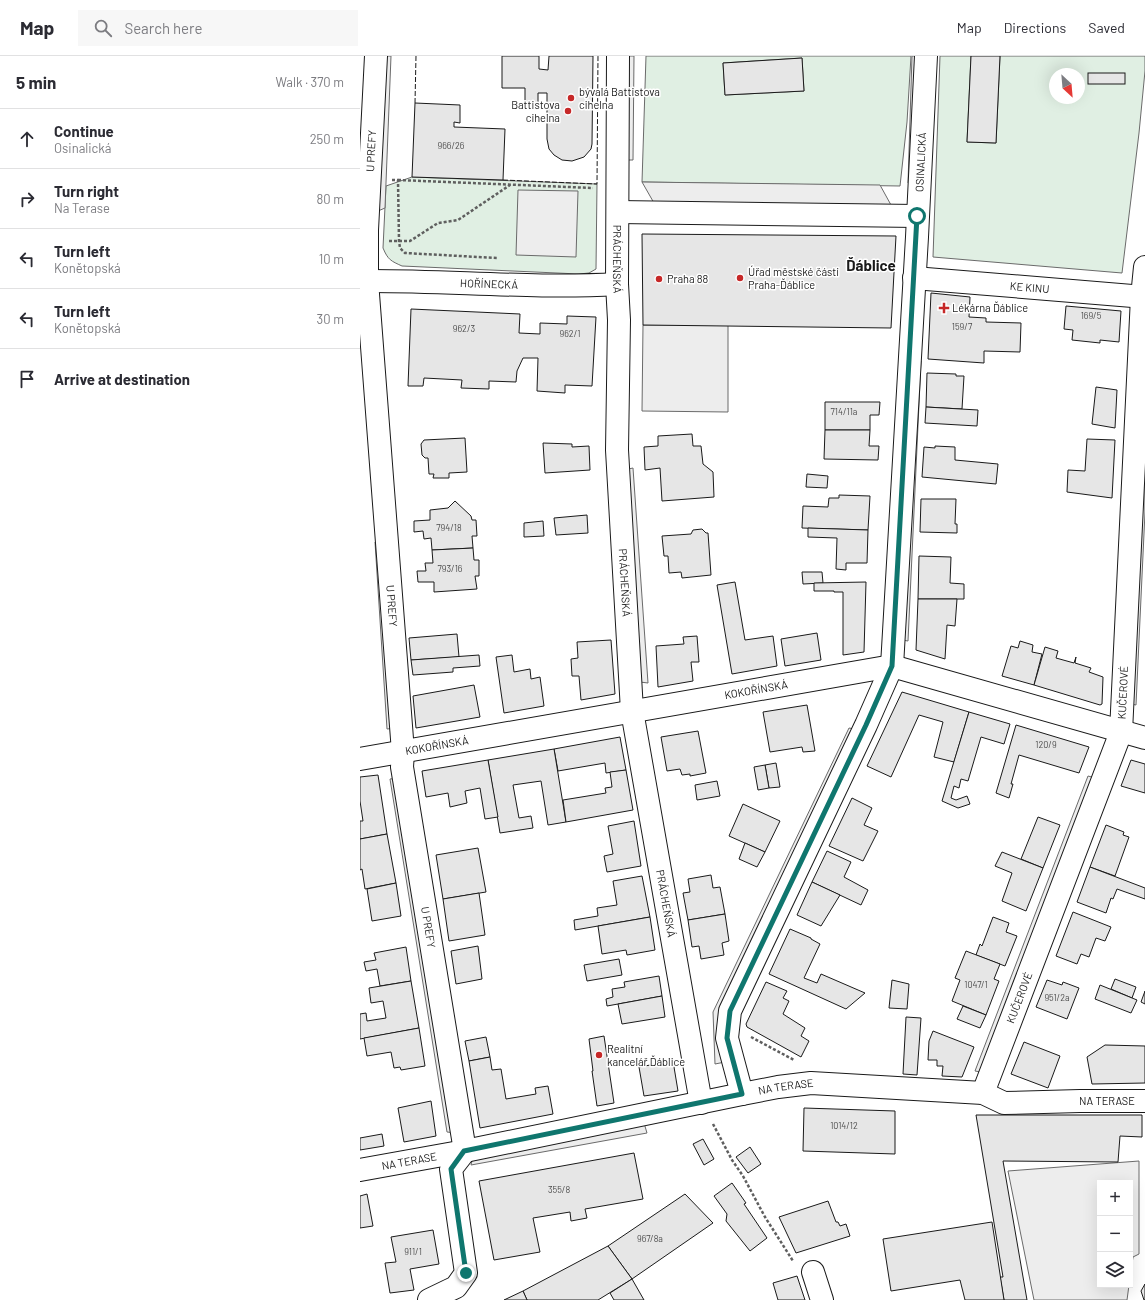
<!DOCTYPE html>
<html lang="en">
<head>
<meta charset="utf-8">
<style>
	:root { --surface:#fff; --page:#f7f7f7; --text:#2b2b33; --muted:#7c7c81; --line:#e1e1e2 }
	body { margin:0; font-family:Barlow,sans-serif; background:var(--page); color:var(--text) }
	.controls { position:absolute; right:12px; bottom:12px; display:grid; overflow:hidden; border-radius:0px; box-shadow:0 4px 16px #0002 }
	.controls button { width:36px; height:36px; display:grid; place-items:center; padding:0; border:0; border-bottom:1px solid var(--line); background:var(--surface); color:var(--text); font:20px sans-serif }
	.compass { position:absolute; left:689px; top:12px; width:36px; height:36px; border-radius:50%; background:var(--surface); box-shadow:0 4px 16px #0002; rotate:154deg }
	.stop { position:absolute; width:12px; height:12px; margin:-9px; border:3px solid #0f766e; border-radius:50%; background:#fff }
	.stop.end { background:#0f766e; border-color:#fff; box-shadow:0 1px 4px #0008 }
	.list { margin:0; padding:0; list-style:none }
	h2 { display:flex; justify-content:space-between; align-items:center; height:52px; margin:0; padding:0 16px; font-size:17px }
	h2 small { font-size:13px; font-weight:400; color:var(--muted) }
	.list li { display:grid; grid-template-columns:26px 1fr auto; gap:12px; align-items:center; box-sizing:border-box; height:60px; padding:0 16px; border-top:1px solid var(--line) }
	.list b { display:block; font-size:15px; white-space:nowrap }
	.list p { margin:0; font-size:13px; white-space:nowrap; color:var(--muted) }
	.list em { font-size:13px; font-style:normal; color:var(--muted) }
	.icon { flex:none; width:22px; height:22px; fill:none; stroke:currentColor; stroke-width:2; stroke-linecap:round; stroke-linejoin:round }
	.map { position:relative; flex:none; width:785px; height:1244px; overflow:hidden }
	header { display:flex; align-items:center; gap:24px; box-sizing:border-box; height:56px; padding:0 20px; background:var(--surface); border-bottom:1px solid var(--line) }
	header strong { font-size:19px }
	nav { display:flex; gap:22px; margin-inline-start:auto; font-size:14px }
	.search { width:280px; height:36px; background:var(--page); display:flex; align-items:center; gap:10px; box-sizing:border-box; padding:0 14px; border-radius:0px; color:var(--muted); font-size:15px }
	main { display:flex }
	aside { flex:1; background:var(--surface) }
	.map>svg:first-child { display:block }
	.green { fill:#e0efe3; stroke:#6a6a6a; fill-rule:evenodd }
	.parking { fill:#ededed; stroke:#6a6a6a }
	.building { fill:#e6e6e6; stroke:#1a1a1a }
	.lines { fill:none; stroke-linecap:round; stroke-linejoin:round }
	.minor-casing { stroke:#1a1a1a; stroke-width:24 }
	.path { stroke:#5f5f5f; stroke-width:2.5; stroke-dasharray:3 2; stroke-linecap:butt }
	.minor { stroke:#fff; stroke-width:22 }
	.fence { stroke:#1a1a1a; stroke-width:1; stroke-dasharray:5 2; stroke-linecap:butt }
	.route { stroke:#0f766e; stroke-width:5 }
	.poi-dot { fill:#c62828; stroke:#fff; stroke-width:1.5 }
	.labels { text-anchor:middle; stroke-width:3; stroke-linejoin:round; paint-order:stroke }
	.number-label { font-size:9px; fill:#4d4d4d }
	.poi-label { font-size:11px; fill:#1a1a1a; stroke:#fff; text-anchor:start }
	.street-label { font-size:11px; fill:#1a1a1a; stroke:#fff }
	.district-label { font-size:15px; font-weight:bold; fill:#1a1a1a; stroke:#fff }
</style>
</head>
<body>
<header>
<strong>Map</strong>
<div class="search"><svg class="icon" aria-label="search" viewBox="0 0 24 24"><circle cx="10" cy="10" r="6"/><path d="M15 15l6 6"/></svg>Search here</div>
<nav><a>Map</a><a>Directions</a><a>Saved</a></nav>
</header>
<main>
<aside>
<h2>5 min<small>Walk · 370 m</small></h2>
<ul class="list">
<li><svg class="icon" aria-label="ahead" viewBox="0 0 24 24"><path d="M12 20V5M6 11l6-6 6 6"/></svg><div><b>Continue</b><p>Osinalická</p></div><em>250 m</em></li>
<li><svg class="icon" aria-label="right" viewBox="0 0 24 24"><path d="M7 20v-9h11M14 6l5 5-5 5"/></svg><div><b>Turn right</b><p>Na Terase</p></div><em>80 m</em></li>
<li><svg class="icon" aria-label="left" viewBox="0 0 24 24"><path d="M17 20v-9H6M10 6l-5 5 5 5"/></svg><div><b>Turn left</b><p>Konětopská</p></div><em>10 m</em></li>
<li><svg class="icon" aria-label="left" viewBox="0 0 24 24"><path d="M17 20v-9H6M10 6l-5 5 5 5"/></svg><div><b>Turn left</b><p>Konětopská</p></div><em>30 m</em></li>
<li><svg class="icon" aria-label="arrive" viewBox="0 0 24 24"><path d="M6 21V4h12l-3 4 3 4H6"/></svg><div><b>Arrive at destination</b></div></li>
</ul>
</aside>
<div class="map">
<svg width="785" height="1244" viewBox="0 0 785 1244">
	<rect width="100%" height="100%" fill="#fff"/>
	<g class="green">
		<path d="M 286,0 L 551,0 L 547,66 L 540,130 L 282,126 ZM 442,2 L 444,35 L 365,39 L 363,7 Z"/>
		<path d="M 580,0 L 611,0 L 607,86 L 636,87 L 640,0 L 785,0 L 785,15 L 779,77 L 762,217 L 573,201 ZM 695,18 L 719,18 L 719,42 L 695,42 Z"/>
		<path d="M 52,121 L 237,128 L 236,213 L 229,217 L 219,218 L 42,210 C 31,205 28,204 23,192 L 26,130 Z"/>
	</g>
	<g class="parking">
		<path d="M 21,0 L 31,0 L 25,152 L 18,155 Z"/>
		<path d="M 264,0 L 274,0 L 273,104 L 264,104 Z"/>
		<path d="M 552,0 L 562,0 L 555,128 L 548,127 Z"/>
		<path d="M 282,126 L 520,129 L 531,149 L 294,147 Z"/>
		<path d="M 158,134 L 218,135 L 216,201 L 156,199 Z"/>
		<path d="M 785,268 L 785,456 L 776,649 L 766,647 Z"/>
		<path d="M 283,269 L 368,269 L 368,356 L 282,355 Z"/>
		<path d="M 553,305 L 561,305 L 548,585 L 542,584 Z"/>
		<path d="M 273,412 L 288,627 L 280,626 L 264,414 Z"/>
		<path d="M 15,486 L 22,487 L 36,672 L 27,673 Z"/>
		<path d="M 489,672 L 500,674 L 364,954 L 365,1006 L 355,1008 L 353,956 Z"/>
		<path d="M 728,720 L 739,723 L 627,1017 L 615,1015 Z"/>
		<path d="M 39,722 L 96,1077 L 87,1076 L 30,723 Z"/>
		<path d="M 284,1067 L 287,1077 L 111,1109 L 113,1100 Z"/>
		<path d="M 779,1105 L 779,1198 L 773,1201 L 770,1222 L 770,1127 L 740,1127 L 740,1229 L 769,1229 L 767,1244 L 674,1244 L 648,1115 Z"/>
	</g>
	<g class="building">
		<path d="M 142,0 L 179,0 L 179,13 L 188,14 L 189,0 L 233,0 L 232,88 L 231,93 L 224,101 L 212,105 L 202,104 L 194,99 L 189,93 L 187,83 L 187,37 L 178,37 L 178,48 L 165,48 L 165,32 L 142,32 Z"/>
		<path d="M 611,0 L 640,0 L 636,87 L 607,86 Z"/>
		<path d="M 442,2 L 444,35 L 365,39 L 363,7 Z"/>
		<rect x="728" y="17" width="37" height="11"/>
		<path d="M 55,47 L 100,49 L 100,67 L 94,66 L 94,71 L 145,73 L 143,124 L 52,121 Z"/>
		<path d="M 282,178 L 536,180 L 531,272 L 283,269 Z"/>
		<path d="M 571,237 L 610,241 L 609,261 L 626,262 L 626,266 L 661,267 L 660,296 L 624,295 L 624,307 L 568,303 Z"/>
		<path d="M 706,250 L 761,255 L 759,286 L 740,284 L 740,287 L 712,284 L 713,274 L 704,273 Z"/>
		<path d="M 51,253 L 160,258 L 159,277 L 180,278 L 180,267 L 207,268 L 207,260 L 236,261 L 232,330 L 205,329 L 205,337 L 177,335 L 178,302 L 163,302 L 157,315 L 156,326 L 129,325 L 129,333 L 101,332 L 102,324 L 64,322 L 63,330 L 48,330 Z"/>
		<path d="M 567,317 L 596,318 L 596,320 L 604,320 L 602,353 L 566,351 Z"/>
		<path d="M 736,331 L 757,334 L 755,372 L 732,368 Z"/>
		<path d="M 465,346 L 520,346 L 519,359 L 510,359 L 510,374 L 465,374 Z"/>
		<path d="M 566,351 L 618,354 L 617,370 L 565,367 Z"/>
		<path d="M 465,374 L 510,374 L 509,390 L 519,390 L 518,404 L 464,403 Z"/>
		<path d="M 332,378 L 333,390 L 341,390 L 343,408 L 353,416 L 354,441 L 302,445 L 300,412 L 285,414 L 284,391 L 298,390 L 298,380 Z"/>
		<path d="M 105,382 L 107,416 L 89,417 L 89,422 L 73,422 L 74,418 L 69,418 L 68,402 L 65,402 L 62,399 L 61,388 L 64,384 Z"/>
		<path d="M 727,383 L 755,384 L 752,442 L 707,436 L 708,414 L 725,415 Z"/>
		<path d="M 183,387 L 212,388 L 212,391 L 229,390 L 230,414 L 185,417 Z"/>
		<path d="M 575,390 L 595,391 L 595,404 L 638,408 L 636,428 L 562,421 L 564,391 L 575,392 Z"/>
		<path d="M 447,418 L 468,420 L 467,432 L 446,431 Z"/>
		<path d="M 479,439 L 510,440 L 508,474 L 442,472 L 443,450 L 468,451 L 469,442 L 479,442 Z"/>
		<path d="M 561,443 L 596,443 L 595,468 L 597,468 L 597,477 L 560,476 Z"/>
		<path d="M 95,445 L 111,460 L 112,464 L 116,464 L 117,480 L 112,480 L 113,492 L 72,494 L 71,482 L 64,483 L 63,475 L 54,476 L 54,465 L 70,464 L 70,454 L 88,452 Z"/>
		<path d="M 227,459 L 228,477 L 196,479 L 194,462 Z"/>
		<path d="M 183,465 L 184,480 L 164,481 L 164,467 Z"/>
		<path d="M 448,472 L 508,474 L 507,507 L 486,507 L 486,514 L 476,513 L 477,482 L 448,481 Z"/>
		<path d="M 342,473 L 346,477 L 348,477 L 351,519 L 322,522 L 321,516 L 309,517 L 308,500 L 304,500 L 302,480 L 331,478 L 333,474 Z"/>
		<path d="M 113,492 L 114,504 L 119,504 L 119,520 L 115,520 L 117,533 L 74,536 L 74,526 L 58,526 L 57,515 L 66,515 L 65,507 L 73,507 L 72,494 Z"/>
		<path d="M 559,500 L 591,501 L 590,527 L 604,528 L 604,543 L 558,543 Z"/>
		<path d="M 442,516 L 462,516 L 463,527 L 443,528 Z"/>
		<path d="M 375,526 L 385,584 L 413,580 L 417,610 L 372,618 L 357,529 Z"/>
		<path d="M 506,526 L 504,596 L 483,599 L 483,536 L 474,536 L 474,535 L 454,535 L 454,527 Z"/>
		<path d="M 558,543 L 597,543 L 595,570 L 587,569 L 585,603 L 556,594 Z"/>
		<path d="M 457,577 L 461,604 L 425,610 L 421,583 Z"/>
		<path d="M 97,578 L 99,601 L 51,604 L 49,582 Z"/>
		<path d="M 337,580 L 339,606 L 331,606 L 333,625 L 298,631 L 296,590 L 324,588 L 323,581 Z"/>
		<path d="M 251,584 L 255,638 L 221,644 L 219,620 L 212,620 L 211,603 L 218,602 L 217,586 Z"/>
		<path d="M 660,585 L 673,589 L 672,596 L 682,598 L 674,629 L 642,620 L 651,590 L 658,592 Z"/>
		<path d="M 685,591 L 698,595 L 696,602 L 714,607 L 716,601 L 715,607 L 731,612 L 729,616 L 743,621 L 742,648 L 740,649 L 674,629 Z"/>
		<path d="M 119,599 L 120,610 L 93,612 L 93,616 L 53,619 L 51,604 Z"/>
		<path d="M 152,599 L 154,616 L 170,613 L 171,623 L 180,621 L 184,650 L 144,657 L 136,601 Z"/>
		<path d="M 114,629 L 120,661 L 56,672 L 53,640 Z"/>
		<path d="M 542,636 L 609,656 L 594,706 L 574,701 L 583,666 L 559,659 L 531,721 L 507,710 Z"/>
		<path d="M 447,649 L 455,695 L 443,696 L 442,691 L 410,696 L 403,656 Z"/>
		<path d="M 609,656 L 650,668 L 644,688 L 621,681 L 608,725 L 601,723 L 599,732 L 594,730 L 591,742 L 596,744 L 607,740 L 610,748 L 598,752 L 582,745 Z"/>
		<path d="M 656,669 L 729,691 L 719,717 L 659,699 L 651,728 L 653,728 L 649,742 L 636,737 Z"/>
		<path d="M 338,675 L 346,717 L 330,720 L 330,718 L 322,719 L 320,713 L 307,715 L 301,681 Z"/>
		<path d="M 260,681 L 266,714 L 246,717 L 245,707 L 198,715 L 194,693 Z"/>
		<path d="M 194,693 L 206,766 L 188,769 L 181,725 L 153,729 L 159,762 L 171,760 L 173,772 L 140,777 L 128,704 Z"/>
		<path d="M 128,704 L 138,761 L 125,763 L 120,732 L 105,735 L 107,747 L 90,751 L 88,737 L 66,741 L 62,715 Z"/>
		<path d="M 771,704 L 785,708 L 785,737 L 761,730 Z"/>
		<path d="M 416,707 L 420,731 L 409,732 L 405,709 Z"/>
		<path d="M 405,709 L 409,732 L 398,734 L 394,711 Z"/>
		<path d="M 266,714 L 273,754 L 206,766 L 203,744 L 246,737 L 245,732 L 252,731 L 250,716 Z"/>
		<path d="M 18,719 L 27,778 L 0,783 L 0,765 L 3,765 L 0,745 L 0,721 Z"/>
		<path d="M 357,725 L 360,740 L 337,744 L 335,729 Z"/>
		<path d="M 492,742 L 512,752 L 504,769 L 518,775 L 503,805 L 469,790 Z"/>
		<path d="M 383,748 L 420,765 L 405,796 L 369,780 Z"/>
		<path d="M 678,761 L 700,769 L 683,812 L 661,803 Z"/>
		<path d="M 274,765 L 281,810 L 247,816 L 244,800 L 253,798 L 248,770 Z"/>
		<path d="M 746,769 L 764,776 L 763,779 L 769,781 L 755,820 L 730,811 Z"/>
		<path d="M 27,778 L 36,827 L 5,833 L 2,813 L 0,814 L 0,783 Z"/>
		<path d="M 385,787 L 405,796 L 397,811 L 379,803 Z"/>
		<path d="M 118,792 L 126,836 L 83,843 L 76,799 Z"/>
		<path d="M 467,795 L 491,806 L 484,821 L 508,834 L 501,849 L 452,826 Z"/>
		<path d="M 642,796 L 683,812 L 666,855 L 642,845 L 652,817 L 635,810 Z"/>
		<path d="M 730,811 L 785,832 L 785,843 L 757,833 L 753,843 L 751,842 L 746,857 L 717,846 Z"/>
		<path d="M 351,819 L 353,832 L 360,831 L 365,858 L 328,864 L 323,837 L 330,836 L 328,823 Z"/>
		<path d="M 282,820 L 290,861 L 215,874 L 214,864 L 238,860 L 237,852 L 257,849 L 253,825 Z"/>
		<path d="M 452,826 L 480,839 L 461,870 L 437,859 Z"/>
		<path d="M 36,827 L 41,860 L 12,865 L 7,833 Z"/>
		<path d="M 119,837 L 125,879 L 89,885 L 83,843 Z"/>
		<path d="M 713,856 L 751,871 L 745,885 L 736,882 L 729,901 L 721,898 L 717,908 L 696,900 Z"/>
		<path d="M 365,858 L 369,885 L 362,887 L 364,899 L 341,903 L 339,890 L 332,891 L 328,864 Z"/>
		<path d="M 290,861 L 295,894 L 267,899 L 266,894 L 242,898 L 238,870 Z"/>
		<path d="M 633,861 L 649,867 L 646,876 L 657,880 L 645,910 L 616,899 L 620,888 L 622,890 Z"/>
		<path d="M 430,873 L 451,882 L 451,883 L 460,888 L 444,922 L 457,927 L 461,918 L 505,937 L 486,953 L 409,918 Z"/>
		<path d="M 118,890 L 122,923 L 96,928 L 91,895 Z"/>
		<path d="M 46,891 L 51,925 L 20,930 L 17,913 L 6,915 L 4,906 L 16,904 L 14,897 Z"/>
		<path d="M 606,895 L 640,908 L 634,923 L 639,925 L 626,959 L 592,945 L 600,924 L 595,922 Z"/>
		<path d="M 259,903 L 262,919 L 227,925 L 224,909 Z"/>
		<path d="M 299,920 L 302,940 L 247,950 L 246,943 L 253,941 L 252,933 L 265,931 L 264,926 Z"/>
		<path d="M 755,923 L 776,931 L 772,942 L 751,933 Z"/>
		<path d="M 532,924 L 549,928 L 547,953 L 529,952 Z"/>
		<path d="M 687,924 L 702,929 L 703,926 L 719,932 L 707,963 L 676,951 Z"/>
		<path d="M 51,925 L 59,972 L 0,983 L 0,958 L 6,957 L 7,965 L 26,962 L 23,945 L 11,947 L 9,932 Z"/>
		<path d="M 406,926 L 427,935 L 423,942 L 429,945 L 423,958 L 445,972 L 441,980 L 449,985 L 441,1001 L 387,971 L 386,968 Z"/>
		<path d="M 740,929 L 777,944 L 771,957 L 735,943 Z"/>
		<path d="M 785,935 L 785,948 L 781,946 Z"/>
		<path d="M 302,940 L 305,961 L 262,968 L 258,948 Z"/>
		<path d="M 603,950 L 626,959 L 620,972 L 597,963 Z"/>
		<path d="M 546,961 L 561,962 L 557,1019 L 543,1018 Z"/>
		<path d="M 59,972 L 65,1010 L 41,1014 L 40,1011 L 34,1012 L 31,996 L 7,1000 L 4,982 Z"/>
		<path d="M 573,975 L 614,991 L 602,1021 L 582,1020 L 583,1010 L 577,1010 L 577,1004 L 568,1004 L 569,985 Z"/>
		<path d="M 244,980 L 254,1047 L 237,1050 L 232,1015 L 233,1015 L 229,983 Z"/>
		<path d="M 126,981 L 130,1001 L 109,1005 L 105,985 Z"/>
		<path d="M 664,986 L 700,1000 L 688,1032 L 651,1018 Z"/>
		<path d="M 745,989 L 785,990 L 785,1027 L 732,1028 L 727,1001 Z"/>
		<path d="M 130,1001 L 132,1014 L 141,1013 L 146,1043 L 176,1038 L 175,1032 L 188,1030 L 193,1058 L 120,1072 L 109,1005 Z"/>
		<path d="M 313,1005 L 318,1035 L 284,1040 L 279,1011 Z"/>
		<path d="M 71,1045 L 76,1080 L 44,1086 L 38,1052 Z"/>
		<path d="M 444,1052 L 535,1055 L 535,1098 L 443,1095 Z"/>
		<path d="M 616,1059 L 782,1059 L 782,1081 L 760,1080 L 758,1106 L 643,1105 L 667,1244 L 644,1244 L 640,1221 L 643,1221 Z"/>
		<path d="M 22,1078 L 24,1090 L 0,1094 L 0,1082 Z"/>
		<path d="M 343,1083 L 354,1103 L 344,1109 L 333,1088 Z"/>
		<path d="M 390,1091 L 401,1108 L 388,1117 L 376,1101 Z"/>
		<path d="M 274,1097 L 283,1143 L 225,1153 L 227,1162 L 211,1165 L 210,1156 L 173,1162 L 180,1196 L 134,1204 L 119,1125 Z"/>
		<path d="M 372,1127 L 386,1147 L 384,1148 L 407,1182 L 390,1195 L 366,1165 L 367,1158 L 354,1140 Z"/>
		<path d="M 7,1138 L 13,1170 L 0,1172 L 0,1140 Z"/>
		<path d="M 325,1138 L 353,1167 L 272,1223 L 248,1190 Z"/>
		<path d="M 468,1145 L 476,1166 L 478,1166 L 480,1170 L 486,1168 L 490,1180 L 436,1197 L 419,1161 Z"/>
		<path d="M 632,1166 L 644,1244 L 605,1244 L 600,1224 L 531,1235 L 523,1183 Z"/>
		<path d="M 73,1174 L 79,1208 L 50,1213 L 54,1234 L 30,1237 L 25,1207 L 36,1206 L 31,1181 Z"/>
		<path d="M 248,1190 L 272,1223 L 238,1244 L 167,1244 L 163,1235 Z"/>
		<path d="M 437,1220 L 445,1244 L 418,1244 L 413,1227 Z"/>
		<path d="M 272,1223 L 284,1244 L 254,1244 L 250,1237 Z"/>
		<path d="M 785,1228 L 785,1244 L 784,1244 L 781,1235 Z"/>
		<path d="M 163,1235 L 167,1244 L 144,1244 Z"/>
	</g>
	<g class="lines">
		<defs>
			<g id="minor">
				<path id="s1" d="M 16,0 L 7,174 L 7,225 L 43,696 L 42,711 L 105,1095"/>
				<path id="s2" d="M 258,0 L 257,228 L 259,264 L 257,394 L 272,655 L 341,1047"/>
				<path d="M 258,156 L 557,160"/>
				<path id="s3" d="M 554,222 L 785,241"/>
				<path id="s4" d="M 0,225 C 86,224 171,233 257,228"/>
				<path id="s5" d="M 0,703 L 532,610 L 785,682"/>
				<path id="s6" d="M 623,1037 L 761,676 L 782,241 L 785,211"/>
				<path id="s7" d="M 382,1038 L 367,982 L 370,955 L 506,669 L 532,610 L 557,181 L 566,0"/>
				<path id="s8" d="M 0,1114 L 105,1095 L 382,1038 L 418,1031 L 451,1027 L 623,1037 L 644,1047 L 720,1045 L 785,1045"/>
				<path d="M 453,1216 L 462,1244"/>
				<path d="M 69,1244 L 96,1231 L 106,1217 L 91,1113 L 105,1095"/>
			</g>
		</defs>
		<use href="#minor" class="minor-casing"/>
		<g class="path">
			<path d="M 32,124 L 38,124 L 39,185 L 40,192 L 45,197 L 137,202"/>
			<path d="M 38,124 L 233,132"/>
			<path d="M 29,185 L 50,185 L 78,167 L 98,164 L 150,129"/>
			<path d="M 391,981 L 434,1004"/>
			<path d="M 353,1068 L 372,1104 L 383,1120 L 405,1161 L 433,1205"/>
		</g>
		<use href="#minor" class="minor"/>
		<g class="fence">
			<path d="M 55,47 L 56,0"/>
			<path d="M 143,124 L 237,128 L 238,0"/>
		</g>
	</g>
	<g class="lines">
		<path class="route" d="M 106,1217 L 91,1113 L 104,1095 L 382,1038 L 367,982 L 370,955 L 506,669 L 532,610 L 557,160"/>
	</g>
	<g class="poi-dot">
		<circle cx="211" cy="42" r="4"/>
		<circle cx="208" cy="55" r="4"/>
		<circle cx="380" cy="222" r="4"/>
		<circle cx="299" cy="223" r="4"/>
		<path d="M582 246h4v4h4v4h-4v4h-4v-4h-4v-4h4z"/>
		<circle cx="239" cy="999" r="4"/>
	</g>
	<g class="labels">
		<g class="number-label">
			<text x="91" y="93">966/26</text>
			<text x="731" y="263">169/5</text>
			<text x="602" y="274">159/7</text>
			<text x="104" y="276">962/3</text>
			<text x="210" y="281">962/1</text>
			<text x="484" y="359">714/11a</text>
			<text x="89" y="475">794/18</text>
			<text x="90" y="516">793/16</text>
			<text x="686" y="692">120/9</text>
			<text x="616" y="932">1047/1</text>
			<text x="697" y="945">951/2a</text>
			<text x="484" y="1073">1014/12</text>
			<text x="199" y="1137">355/8</text>
			<text x="290" y="1186">967/8a</text>
			<text x="53" y="1199">911/1</text>
		</g>
		<g class="poi-label">
			<text x="219" y="40">bývalá Battistova<tspan x="219" dy="13">cihelna</tspan></text>
			<text x="200" y="53" text-anchor="end">Battistova<tspan x="200" dy="13">cihelna</tspan></text>
			<text x="388" y="220">Úřad městské části<tspan x="388" dy="13">Praha-Ďáblice</tspan></text>
			<text x="307" y="227">Praha 88</text>
			<text x="592" y="256">Lékárna Ďáblice</text>
			<text x="247" y="997">Realitní<tspan x="247" dy="13">kancelář Ďáblice</tspan></text>
		</g>
		<g class="street-label">
			<text transform="translate(11 95) rotate(-87)" y="4">U PREFY</text>
			<text dy="4" stroke="none"><textPath href="#s7" startOffset="971">OSINALICKÁ</textPath></text>
			<text dy="4" stroke="none"><textPath href="#s2" startOffset="203">PRÁCHEŇSKÁ</textPath></text>
			<text dy="4" stroke="none"><textPath href="#s4" startOffset="129">HOŘÍNECKÁ</textPath></text>
			<text dy="4" stroke="none"><textPath href="#s3" startOffset="116">KE KINU</textPath></text>
			<text dy="4" stroke="none"><textPath href="#s2" startOffset="527">PRÁCHEŇSKÁ</textPath></text>
			<text dy="4" stroke="none"><textPath href="#s1" startOffset="551">U PREFY</textPath></text>
			<text dy="4" stroke="none"><textPath href="#s5" startOffset="402">KOKOŘÍNSKÁ</textPath></text>
			<text dy="4" stroke="none"><textPath href="#s6" startOffset="426">KUČEROVÉ</textPath></text>
			<text dy="4" stroke="none"><textPath href="#s5" startOffset="78">KOKOŘÍNSKÁ</textPath></text>
			<text dy="4" stroke="none"><textPath href="#s2" startOffset="851">PRÁCHEŇSKÁ</textPath></text>
			<text dy="4" stroke="none"><textPath href="#s1" startOffset="875">U PREFY</textPath></text>
			<text dy="4" stroke="none"><textPath href="#s6" startOffset="102">KUČEROVÉ</textPath></text>
			<text dy="4" stroke="none"><textPath href="#s8" startOffset="434">NA TERASE</textPath></text>
			<text dy="4" stroke="none"><textPath href="#s8" startOffset="758">NA TERASE</textPath></text>
			<text dy="4" stroke="none"><textPath href="#s8" startOffset="50">NA TERASE</textPath></text>
		</g>
		<g class="district-label">
			<text x="511" y="215">Ďáblice</text>
		</g>
	</g>
</svg>
<div class="controls">
<button>+</button>
<button>−</button>
<button><svg class="icon" aria-label="layers" viewBox="0 0 24 24"><path d="M12 4l9 5-9 5-9-5zM3 14l9 5 9-5"/></svg></button>
</div>
<svg class="compass" viewBox="-18 -18 36 36"><path d="M0-13l5 13h-10z" fill="#e53935"/><path d="M0 13l5-13h-10z" fill="#7c7c81"/></svg>
<div class="stop" style="left:557px;top:160px"></div>
<div class="stop end" style="left:106px;top:1217px"></div>
</div>
</main>
</body>
</html>
